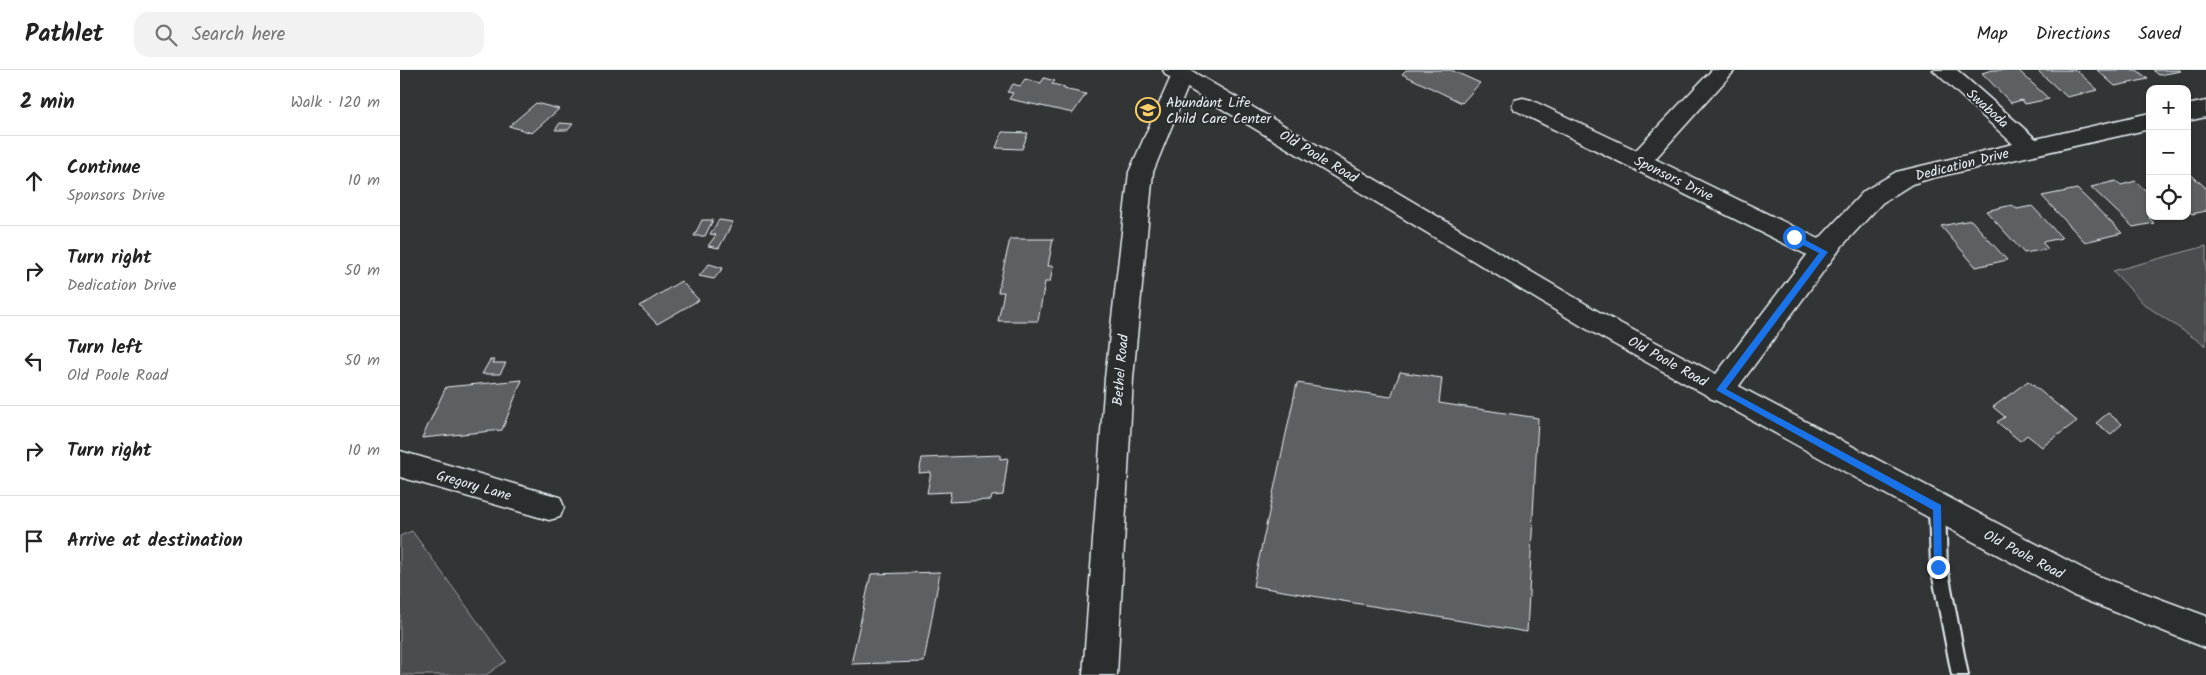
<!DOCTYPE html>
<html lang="en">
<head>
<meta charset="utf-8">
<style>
	:root { --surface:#fff; --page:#f2f2f2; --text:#222; --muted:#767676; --line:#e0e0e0 }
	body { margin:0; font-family:Kalam,sans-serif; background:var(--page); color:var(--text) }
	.controls { position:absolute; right:15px; top:15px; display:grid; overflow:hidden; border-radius:10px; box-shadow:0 1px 4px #0004 }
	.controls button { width:45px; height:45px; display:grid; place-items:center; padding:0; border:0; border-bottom:1px solid var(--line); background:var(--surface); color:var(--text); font:25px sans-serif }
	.stop { position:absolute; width:15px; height:15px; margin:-11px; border:4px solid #1a73e8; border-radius:50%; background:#fff }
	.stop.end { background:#1a73e8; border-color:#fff; box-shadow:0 1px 5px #0008 }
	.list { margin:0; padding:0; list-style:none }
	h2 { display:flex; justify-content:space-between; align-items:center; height:65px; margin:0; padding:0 20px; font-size:21px }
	h2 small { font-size:16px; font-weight:400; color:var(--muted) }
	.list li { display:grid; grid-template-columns:32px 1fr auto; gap:15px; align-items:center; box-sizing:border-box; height:90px; padding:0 20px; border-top:1px solid var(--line) }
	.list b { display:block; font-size:19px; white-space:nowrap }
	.list p { margin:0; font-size:16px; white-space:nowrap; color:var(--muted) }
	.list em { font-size:16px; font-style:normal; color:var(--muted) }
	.icon { flex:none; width:28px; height:28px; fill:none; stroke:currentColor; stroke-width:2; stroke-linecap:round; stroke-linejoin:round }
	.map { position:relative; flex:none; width:1806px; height:605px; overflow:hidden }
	header { display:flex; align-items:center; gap:30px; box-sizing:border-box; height:70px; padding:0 25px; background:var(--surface); border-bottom:1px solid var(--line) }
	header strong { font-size:24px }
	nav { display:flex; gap:28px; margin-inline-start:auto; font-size:18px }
	.search { width:350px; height:45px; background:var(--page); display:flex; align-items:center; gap:12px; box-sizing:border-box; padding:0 18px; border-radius:15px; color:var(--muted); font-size:19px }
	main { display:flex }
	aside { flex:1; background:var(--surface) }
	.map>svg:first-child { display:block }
	.green { fill:#494d4f; stroke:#989fa4 }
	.building { fill:#5c6063; stroke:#e8f1f8 }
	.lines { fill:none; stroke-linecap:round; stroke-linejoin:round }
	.service-casing { stroke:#e8f1f8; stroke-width:4 }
	.minor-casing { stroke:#e8f1f8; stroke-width:3 }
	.tertiary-casing { stroke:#e8f1f8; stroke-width:3 }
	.service { fill:#2a2d2e; fill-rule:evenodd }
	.minor { fill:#2a2d2e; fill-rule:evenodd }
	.tertiary { fill:#2a2d2e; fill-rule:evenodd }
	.route { fill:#1a73e8 }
	.labels { text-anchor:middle; stroke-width:4; stroke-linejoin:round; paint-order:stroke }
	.poi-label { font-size:14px; fill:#e8f1f8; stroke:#2a2d2e; text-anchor:start }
	.street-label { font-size:14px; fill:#e8f1f8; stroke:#2a2d2e }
</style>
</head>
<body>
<header>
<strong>Pathlet</strong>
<div class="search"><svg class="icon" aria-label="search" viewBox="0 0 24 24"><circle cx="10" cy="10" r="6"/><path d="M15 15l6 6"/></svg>Search here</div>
<nav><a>Map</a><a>Directions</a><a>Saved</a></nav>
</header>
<main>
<aside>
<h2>2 min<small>Walk · 120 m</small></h2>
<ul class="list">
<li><svg class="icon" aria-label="ahead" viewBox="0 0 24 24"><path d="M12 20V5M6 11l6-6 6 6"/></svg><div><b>Continue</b><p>Sponsors Drive</p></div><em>10 m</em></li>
<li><svg class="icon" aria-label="right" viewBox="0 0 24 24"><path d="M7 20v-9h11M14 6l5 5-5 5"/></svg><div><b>Turn right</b><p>Dedication Drive</p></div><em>50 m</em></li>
<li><svg class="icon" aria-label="left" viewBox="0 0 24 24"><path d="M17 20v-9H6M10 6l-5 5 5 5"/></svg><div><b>Turn left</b><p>Old Poole Road</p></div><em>50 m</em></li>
<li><svg class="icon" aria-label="right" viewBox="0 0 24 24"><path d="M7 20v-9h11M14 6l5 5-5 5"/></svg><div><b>Turn right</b></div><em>10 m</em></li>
<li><svg class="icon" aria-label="arrive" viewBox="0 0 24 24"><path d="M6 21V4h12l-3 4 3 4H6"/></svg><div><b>Arrive at destination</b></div></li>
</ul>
</aside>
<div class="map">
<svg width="1806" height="605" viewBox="0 0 1806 605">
	<rect width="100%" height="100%" fill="#323536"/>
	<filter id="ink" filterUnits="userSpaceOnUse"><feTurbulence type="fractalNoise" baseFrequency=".02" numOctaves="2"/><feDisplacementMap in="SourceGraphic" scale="10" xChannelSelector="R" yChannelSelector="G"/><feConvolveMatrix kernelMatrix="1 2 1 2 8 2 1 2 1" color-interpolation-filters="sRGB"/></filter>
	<g filter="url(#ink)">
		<g class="green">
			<path d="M 1806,176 L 1806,276 L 1745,235 L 1713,201 Z"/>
			<path d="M 12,461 L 106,591 L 86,605 L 0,605 L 0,466 Z"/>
		</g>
		<g class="building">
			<path d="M 1006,0 L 1051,0 L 1080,13 L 1062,33 L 1002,4 Z"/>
			<path d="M 1592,0 L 1618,0 L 1649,29 L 1625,34 L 1622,30 L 1611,33 L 1582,3 Z"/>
			<path d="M 1637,0 L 1676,0 L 1698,20 L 1667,27 Z"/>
			<path d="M 1697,0 L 1737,0 L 1748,9 L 1715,16 Z"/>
			<path d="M 1753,0 L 1780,0 L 1781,1 L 1759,5 Z"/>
			<path d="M 644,8 L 655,11 L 652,14 L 665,17 L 664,19 L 686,24 L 673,43 L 609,29 L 613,23 L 607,22 L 613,14 L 620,16 L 625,9 L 641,13 Z"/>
			<path d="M 136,33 L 159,39 L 132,63 L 109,56 Z"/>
			<path d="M 160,53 L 173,54 L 168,60 L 155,60 Z"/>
			<path d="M 602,62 L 628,63 L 622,79 L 596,78 Z"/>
			<path d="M 1787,101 L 1806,118 L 1806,141 L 1792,144 L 1787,140 Z"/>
			<path d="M 1716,111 L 1721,115 L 1736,111 L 1750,125 L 1750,146 L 1756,146 L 1749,148 L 1754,153 L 1733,157 L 1691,117 Z"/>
			<path d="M 1677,119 L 1722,163 L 1685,172 L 1642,126 Z"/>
			<path d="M 1612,135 L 1617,139 L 1632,136 L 1662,168 L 1642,172 L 1648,179 L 1624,183 L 1586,141 Z"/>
			<path d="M 302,150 L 313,150 L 305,166 L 294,166 Z"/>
			<path d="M 319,150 L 333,152 L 319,178 L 308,176 L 316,165 L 310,164 Z"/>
			<path d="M 1571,150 L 1607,190 L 1576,197 L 1541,156 Z"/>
			<path d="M 610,169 L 653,169 L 648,196 L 653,196 L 650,212 L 645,212 L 638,251 L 598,251 L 604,222 L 598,222 Z"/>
			<path d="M 309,194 L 323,198 L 314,209 L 299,206 Z"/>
			<path d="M 281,211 L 299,230 L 257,254 L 240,236 Z"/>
			<path d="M 90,290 L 95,290 L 93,293 L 106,293 L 100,304 L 82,304 Z"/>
			<path d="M 1000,302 L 1042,308 L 1039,333 L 1138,348 L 1127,562 L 853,516 L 897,313 L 991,327 Z"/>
			<path d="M 122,310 L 102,360 L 22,368 L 46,317 Z"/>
			<path d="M 1628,311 L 1677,351 L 1642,377 L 1627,365 L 1620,371 L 1597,352 L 1605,347 L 1593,337 Z"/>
			<path d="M 1708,343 L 1722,354 L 1711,364 L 1696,353 Z"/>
			<path d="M 600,385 L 600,389 L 608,388 L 603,425 L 592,426 L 591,430 L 549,432 L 551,422 L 527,423 L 531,402 L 519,403 L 522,388 Z"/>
			<path d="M 540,502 L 524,592 L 451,594 L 471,504 Z"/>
		</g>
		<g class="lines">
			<defs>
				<path id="service" d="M 1537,431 L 1542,433 L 1545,438 L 1547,497 L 1568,605 L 1552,605 L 1531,497 L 1529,438 L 1532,433 Z"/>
				<g id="minor">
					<path d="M 774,0 L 790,0 L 793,4 L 753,102 L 733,308 L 717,605 L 683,605 L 705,308 L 729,102 Z"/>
					<path d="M 1312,0 L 1335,0 L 1255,89 L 1419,169 L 1464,121 L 1496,102 L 1613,74 L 1533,0 L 1557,0 L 1636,69 L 1750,43 L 1750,59 L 1532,108 L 1512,114 L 1482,133 L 1442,176 L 1330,328 L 1320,332 L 1310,328 L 1306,320 L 1310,312 L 1407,185 L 1115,40 L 1112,35 L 1115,30 L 1123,28 L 1131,30 L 1236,80 Z"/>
					<path d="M 1806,31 L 1806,47 L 1787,51 L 1787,35 Z"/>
					<path d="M 0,381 L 149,424 L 160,427 L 164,437 L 160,447 L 149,450 L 0,407 Z"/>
				</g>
				<path id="tertiary" d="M 763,0 L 790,0 L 1201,243 L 1693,504 L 1806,546 L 1806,578 L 1672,525 L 1489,426 L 1183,257 L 766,5 Z"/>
			</defs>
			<use href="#service" class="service-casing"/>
			<use href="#minor" class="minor-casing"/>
			<use href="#tertiary" class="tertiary-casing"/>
			<use href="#service" class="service"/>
			<use href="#minor" class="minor"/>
			<use href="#tertiary" class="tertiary"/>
		</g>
	</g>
	<path class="route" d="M 1394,164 L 1428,182 L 1326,319 L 1541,435 L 1542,500 L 1535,500 L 1534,497 L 1533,440 L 1316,320 L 1419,183 L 1391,169 L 1391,165 Z"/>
	<defs>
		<symbol id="school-ring" viewBox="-11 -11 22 22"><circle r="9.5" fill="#2a2d2e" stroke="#ffd166" stroke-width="1.5"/><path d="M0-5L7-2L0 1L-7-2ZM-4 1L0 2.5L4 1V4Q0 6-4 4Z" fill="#ffd166"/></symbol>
	</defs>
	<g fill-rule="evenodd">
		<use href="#school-ring" x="734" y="26" width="28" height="28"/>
	</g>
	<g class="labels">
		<g class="poi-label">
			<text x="766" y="37">Abundant Life<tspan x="766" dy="16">Child Care Center</tspan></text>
		</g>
		<g class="street-label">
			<text transform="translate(1588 38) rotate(42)" y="5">Swaboda</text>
			<text transform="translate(919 86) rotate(31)" y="5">Old Poole Road</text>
			<text transform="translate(1562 94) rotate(-14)" y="5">Dedication Drive</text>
			<text transform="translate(1274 108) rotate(26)" y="5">Sponsors Drive</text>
			<text transform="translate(1268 291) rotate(29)" y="5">Old Poole Road</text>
			<text transform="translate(720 300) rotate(-85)" y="5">Bethel Road</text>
			<text transform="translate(74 415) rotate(16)" y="5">Gregory Lane</text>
			<text transform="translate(1624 484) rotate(28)" y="5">Old Poole Road</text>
		</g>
	</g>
</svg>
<div class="controls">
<button>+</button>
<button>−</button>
<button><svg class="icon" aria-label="locate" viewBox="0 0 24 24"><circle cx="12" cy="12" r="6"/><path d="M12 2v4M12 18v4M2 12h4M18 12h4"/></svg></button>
</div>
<div class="stop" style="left:1394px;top:167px"></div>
<div class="stop end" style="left:1538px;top:497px"></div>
</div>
</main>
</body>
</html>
